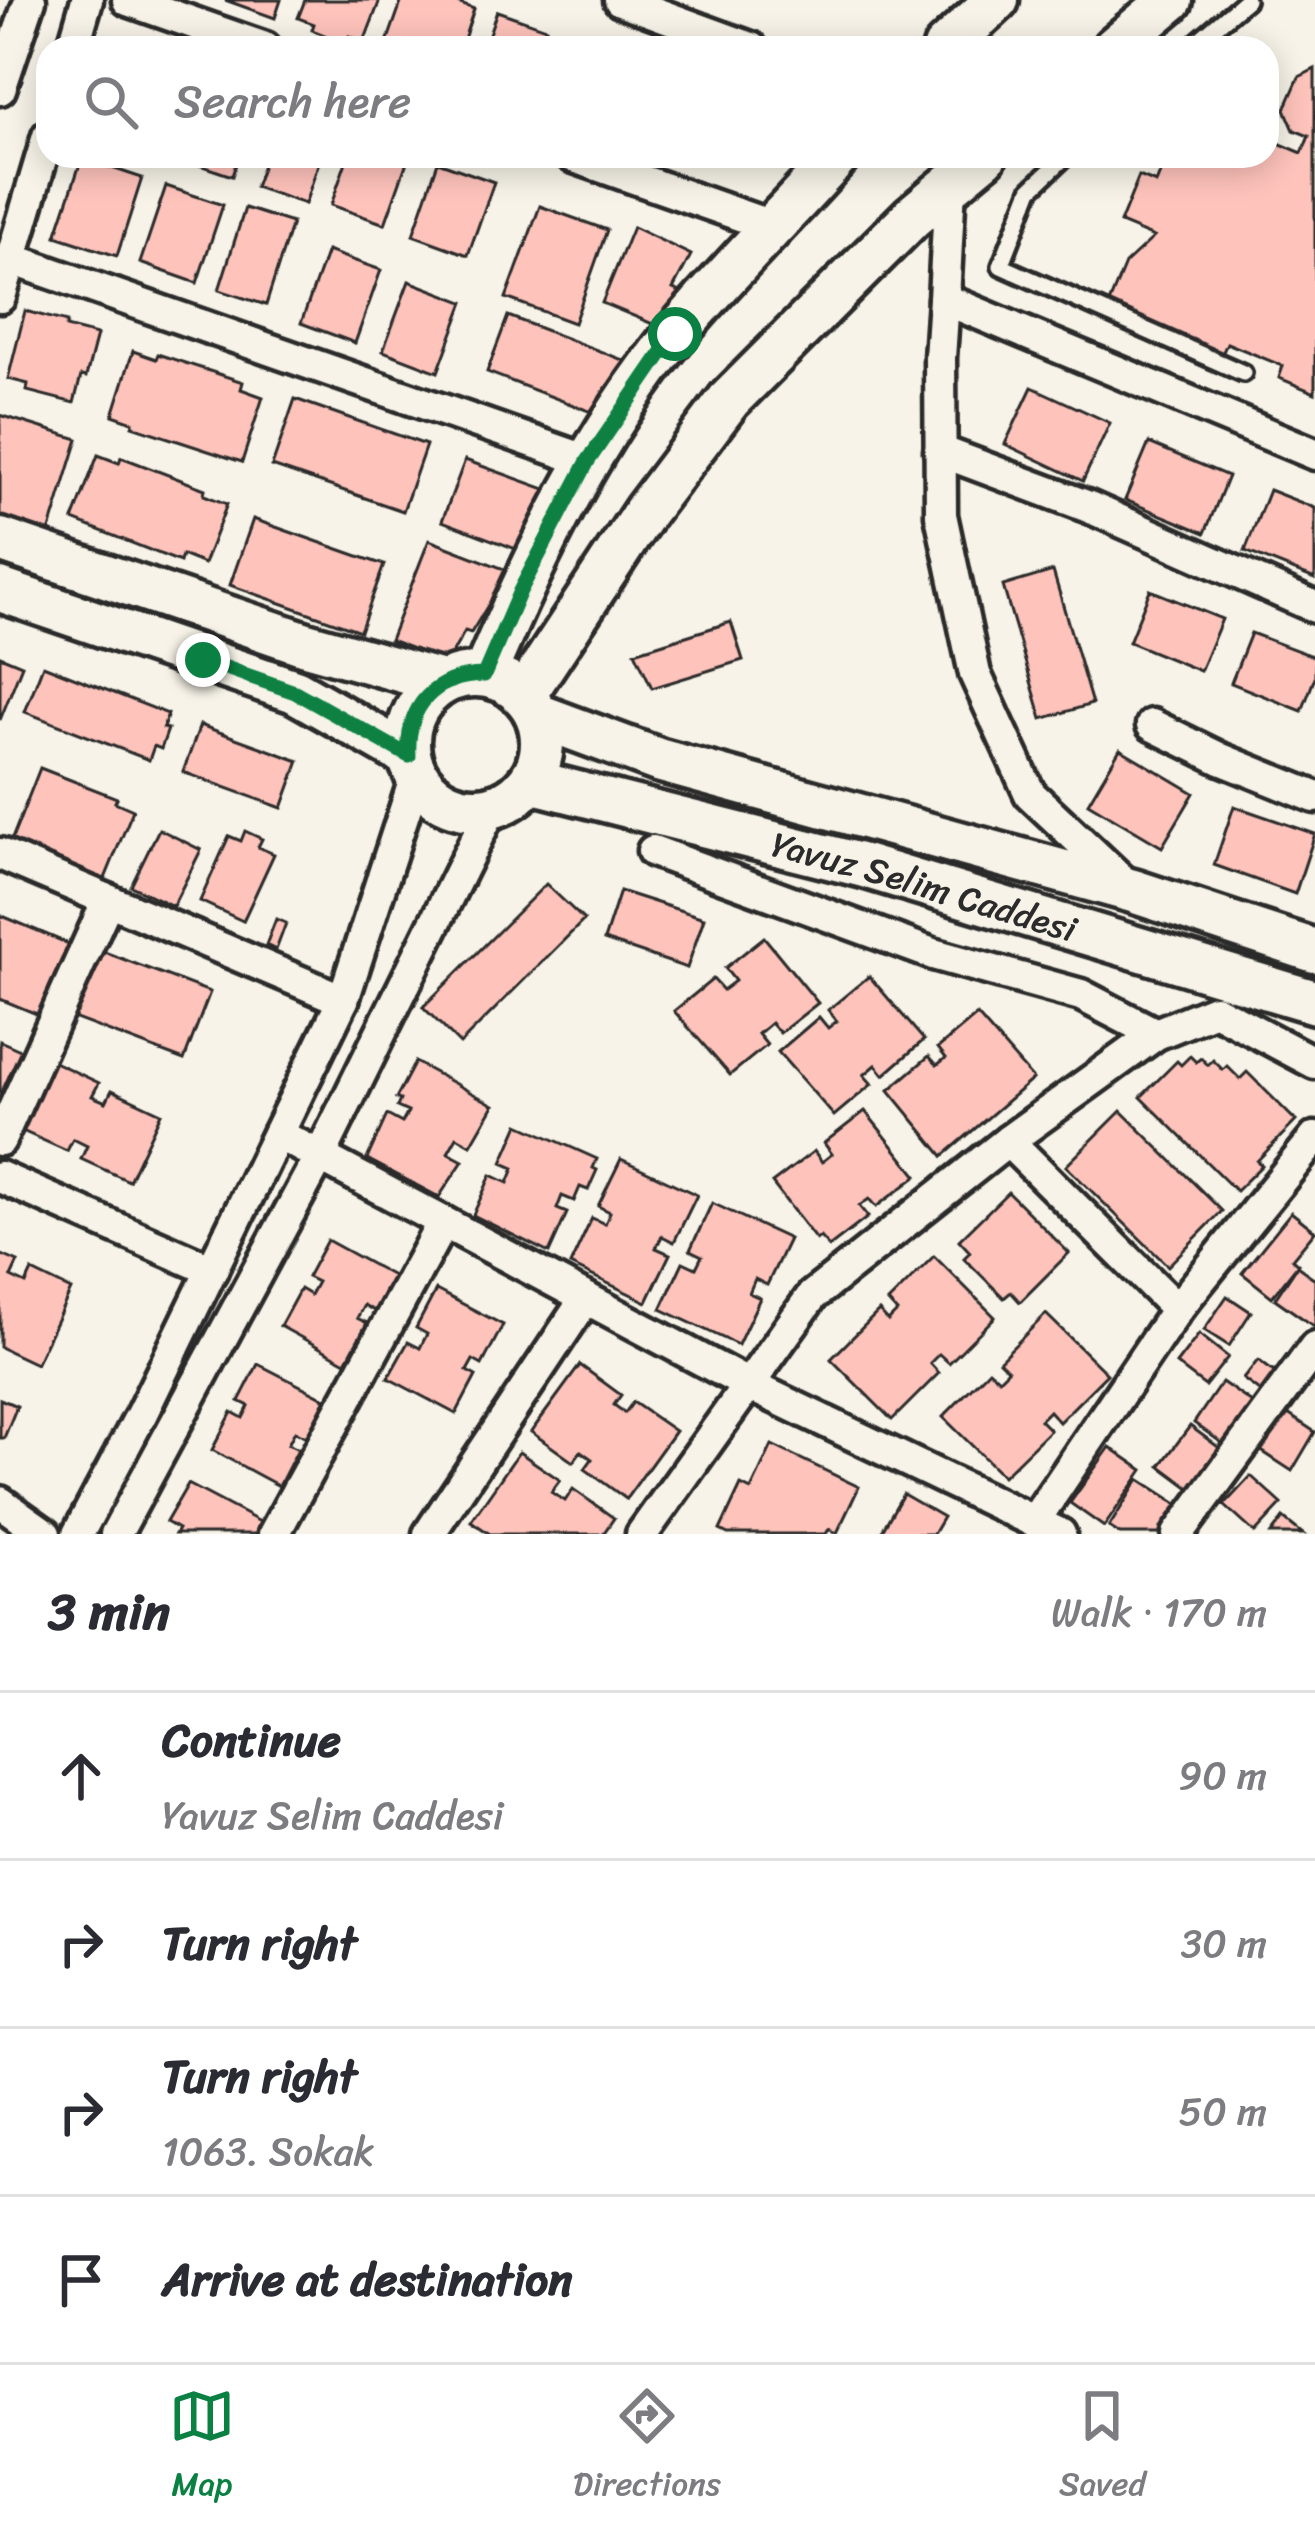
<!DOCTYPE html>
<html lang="en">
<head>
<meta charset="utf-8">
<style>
	:root { --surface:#fff; --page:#f7f7f7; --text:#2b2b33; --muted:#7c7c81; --line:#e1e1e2; --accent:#0b8043 }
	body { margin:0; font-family:Sriracha,sans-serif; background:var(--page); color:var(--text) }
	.stop { position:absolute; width:36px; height:36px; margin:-27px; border:9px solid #0b8043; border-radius:50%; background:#fff }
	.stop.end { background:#0b8043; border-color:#fff; box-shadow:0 3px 12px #0008 }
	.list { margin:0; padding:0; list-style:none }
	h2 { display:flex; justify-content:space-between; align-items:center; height:156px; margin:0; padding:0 48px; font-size:51px }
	h2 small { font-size:39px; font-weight:400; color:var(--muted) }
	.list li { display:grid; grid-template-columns:78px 1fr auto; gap:36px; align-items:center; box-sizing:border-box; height:168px; padding:0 48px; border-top:3px solid var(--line) }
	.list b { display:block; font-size:45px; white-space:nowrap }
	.list p { margin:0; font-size:39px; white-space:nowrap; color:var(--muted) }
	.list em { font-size:39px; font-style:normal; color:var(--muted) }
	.icon { flex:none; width:66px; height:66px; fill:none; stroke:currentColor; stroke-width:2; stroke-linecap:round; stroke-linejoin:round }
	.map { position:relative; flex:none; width:1315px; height:1534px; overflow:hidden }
	.search { position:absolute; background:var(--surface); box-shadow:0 6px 30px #0003; left:36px; right:36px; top:36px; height:132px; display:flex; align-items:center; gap:30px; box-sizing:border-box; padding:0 42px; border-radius:36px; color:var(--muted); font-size:45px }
	.sheet { height:828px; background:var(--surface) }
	nav { display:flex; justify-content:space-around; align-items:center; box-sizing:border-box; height:168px; border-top:3px solid var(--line); background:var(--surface); font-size:33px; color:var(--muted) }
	nav a { display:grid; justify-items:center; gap:6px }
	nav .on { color:var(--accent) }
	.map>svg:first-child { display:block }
	.building { fill:#fec3bb; stroke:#2b2b2b; stroke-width:3 }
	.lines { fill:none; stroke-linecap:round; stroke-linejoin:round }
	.service-casing { stroke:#2b2b2b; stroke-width:24 }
	.minor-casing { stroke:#2b2b2b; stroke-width:39 }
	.secondary-casing { stroke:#2b2b2b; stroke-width:51 }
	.service { stroke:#f7f3e8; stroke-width:15 }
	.minor { stroke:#f7f3e8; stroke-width:30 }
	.secondary { stroke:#f7f3e8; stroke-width:42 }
	.route { stroke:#0b8043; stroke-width:15 }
	.labels { text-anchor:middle; stroke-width:10; stroke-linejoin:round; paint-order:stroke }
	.street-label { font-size:36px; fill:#2b2b2b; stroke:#f7f3e8 }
</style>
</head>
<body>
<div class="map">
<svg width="1315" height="1534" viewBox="0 0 1315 1534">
	<rect width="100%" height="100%" fill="#f7f3e8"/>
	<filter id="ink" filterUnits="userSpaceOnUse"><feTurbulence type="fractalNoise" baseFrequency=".00833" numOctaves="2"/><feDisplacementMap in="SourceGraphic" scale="24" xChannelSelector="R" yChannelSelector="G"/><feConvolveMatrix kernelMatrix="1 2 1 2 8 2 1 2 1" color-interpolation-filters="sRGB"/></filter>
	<g filter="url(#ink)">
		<g class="building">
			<path d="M 225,0 L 281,0 L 275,18 Z"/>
			<path d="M 305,0 L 380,0 L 364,42 L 349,36 L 346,44 L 312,30 L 314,24 L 298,18 Z"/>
			<path d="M 402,0 L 462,0 L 460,4 L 474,9 L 461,48 L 385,48 Z"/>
			<path d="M 497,11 L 546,28 L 544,34 L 560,40 L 557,48 L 484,48 Z"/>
			<path d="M 1315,69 L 1315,393 L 1279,378 L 1283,366 L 1227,343 L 1222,354 L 1107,308 L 1125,264 L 1154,237 L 1120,223 L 1139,176 L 1156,183 L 1167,156 L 1267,156 L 1267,138 L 1302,153 L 1309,136 L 1294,130 L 1285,109 L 1299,77 Z"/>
			<path d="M 243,156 L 238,158 L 232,176 L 176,157 Z"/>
			<path d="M 266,156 L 321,156 L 305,204 L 255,187 Z"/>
			<path d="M 348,156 L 409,156 L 385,224 L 331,205 Z"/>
			<path d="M 82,158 L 142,178 L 117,256 L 56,236 Z"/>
			<path d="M 438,162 L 494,182 L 468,255 L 413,235 Z"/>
			<path d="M 166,186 L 223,205 L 197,283 L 140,263 Z"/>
			<path d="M 540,206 L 607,230 L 574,323 L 506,298 Z"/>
			<path d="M 245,208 L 292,223 L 266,305 L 219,290 Z"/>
			<path d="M 633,227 L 691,255 L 673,289 L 688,295 L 672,332 L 602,303 Z"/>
			<path d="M 327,251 L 381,270 L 355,343 L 301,323 Z"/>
			<path d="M 409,281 L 464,302 L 438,372 L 383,351 Z"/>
			<path d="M 25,311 L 67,322 L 66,327 L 97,335 L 86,377 L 81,376 L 74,403 L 27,391 L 28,384 L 8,379 Z"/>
			<path d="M 508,316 L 631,363 L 610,419 L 487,372 Z"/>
			<path d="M 133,351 L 156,359 L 158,354 L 243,382 L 241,389 L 263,397 L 242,462 L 132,426 L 133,422 L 113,415 Z"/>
			<path d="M 1032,387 L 1110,423 L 1083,481 L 1005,444 Z"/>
			<path d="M 295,399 L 426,445 L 403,511 L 272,466 Z"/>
			<path d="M 0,415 L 78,439 L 49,533 L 0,518 Z"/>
			<path d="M 1149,443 L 1228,476 L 1205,533 L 1125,500 Z"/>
			<path d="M 98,455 L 119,463 L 121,457 L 205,489 L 204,495 L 227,504 L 204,564 L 182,555 L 180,562 L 73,520 Z"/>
			<path d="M 465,460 L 562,495 L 529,554 L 442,521 Z"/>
			<path d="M 1269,490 L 1315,508 L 1315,579 L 1245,551 Z"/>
			<path d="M 253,519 L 384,565 L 360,631 L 230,585 Z"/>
			<path d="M 429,540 L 507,570 L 493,607 L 488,605 L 471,633 L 465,631 L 447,662 L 390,640 Z"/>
			<path d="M 1053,571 L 1092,704 L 1042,719 L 1003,586 Z"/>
			<path d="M 1150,590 L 1222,619 L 1200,671 L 1129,642 Z"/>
			<path d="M 731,622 L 743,660 L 652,688 L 635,652 Z"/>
			<path d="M 1251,633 L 1315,657 L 1315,677 L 1302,711 L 1231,683 Z"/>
			<path d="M 0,656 L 22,665 L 0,720 Z"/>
			<path d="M 43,665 L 168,714 L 163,728 L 168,729 L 161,749 L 154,746 L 149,760 L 25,712 Z"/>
			<path d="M 200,725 L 299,761 L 282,808 L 183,772 Z"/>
			<path d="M 1120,749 L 1194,793 L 1162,847 L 1088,803 Z"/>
			<path d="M 40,768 L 117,798 L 115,802 L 133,810 L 104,881 L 10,844 Z"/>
			<path d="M 1234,806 L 1315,834 L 1295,894 L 1214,865 Z"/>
			<path d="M 159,829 L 201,850 L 173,906 L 131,886 Z"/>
			<path d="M 245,831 L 262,839 L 258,847 L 274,854 L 243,921 L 200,901 L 229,836 L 241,841 Z"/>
			<path d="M 546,884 L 584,920 L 460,1044 L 423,1007 Z"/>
			<path d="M 620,891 L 704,918 L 687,968 L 604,940 Z"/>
			<path d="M 0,915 L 74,946 L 44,1017 L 0,999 Z"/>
			<path d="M 276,919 L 286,923 L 276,950 L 266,945 Z"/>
			<path d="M 764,937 L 818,1003 L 780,1033 L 771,1023 L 758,1034 L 767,1045 L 730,1075 L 674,1011 L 713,979 L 723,990 L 735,981 L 725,968 Z"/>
			<path d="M 99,950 L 210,992 L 184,1060 L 73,1018 Z"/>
			<path d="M 869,976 L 924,1040 L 884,1075 L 876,1065 L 864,1075 L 872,1084 L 834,1116 L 778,1052 L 819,1017 L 828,1028 L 837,1021 L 828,1010 Z"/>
			<path d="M 977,1015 L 1033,1079 L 943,1156 L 889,1090 L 929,1056 L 937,1065 L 946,1058 L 938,1048 Z"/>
			<path d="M 0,1041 L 27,1053 L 17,1076 L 13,1074 L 0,1114 Z"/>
			<path d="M 1190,1056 L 1196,1062 L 1201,1058 L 1208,1065 L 1213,1060 L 1223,1070 L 1227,1066 L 1240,1079 L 1247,1072 L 1296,1121 L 1257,1161 L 1262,1165 L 1236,1191 L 1141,1097 L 1177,1061 L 1181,1065 Z"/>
			<path d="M 50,1060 L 99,1083 L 92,1096 L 106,1102 L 112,1090 L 161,1113 L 129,1181 L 81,1159 L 87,1146 L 73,1139 L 67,1151 L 18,1129 Z"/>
			<path d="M 415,1062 L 494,1105 L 471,1145 L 457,1137 L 448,1153 L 463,1161 L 439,1197 L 367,1159 L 387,1115 L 402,1123 L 408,1112 L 397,1107 L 400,1100 L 396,1098 Z"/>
			<path d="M 865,1111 L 917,1176 L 876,1207 L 869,1199 L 859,1206 L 868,1217 L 829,1247 L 820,1237 L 816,1240 L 772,1183 L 814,1151 L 822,1162 L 832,1154 L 824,1143 Z"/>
			<path d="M 1121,1111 L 1222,1211 L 1168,1266 L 1066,1166 Z"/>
			<path d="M 519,1124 L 597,1159 L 593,1168 L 597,1170 L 588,1190 L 580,1187 L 574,1201 L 562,1196 L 557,1209 L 567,1213 L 549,1253 L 473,1215 L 491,1175 L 508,1183 L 514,1168 L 502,1163 Z"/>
			<path d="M 621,1159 L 697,1195 L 674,1242 L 662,1236 L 656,1248 L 670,1254 L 647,1302 L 570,1265 L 592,1218 L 605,1224 L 610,1212 L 598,1206 Z"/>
			<path d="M 1008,1192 L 1069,1253 L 1020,1302 L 1011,1292 L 1004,1298 L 964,1258 L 970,1252 L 959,1240 Z"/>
			<path d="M 712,1203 L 789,1239 L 767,1285 L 755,1279 L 749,1293 L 760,1298 L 738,1345 L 661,1309 L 683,1262 L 696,1268 L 702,1256 L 690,1250 Z"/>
			<path d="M 1291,1212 L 1315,1231 L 1292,1259 L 1298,1264 L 1272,1297 L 1242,1273 Z"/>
			<path d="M 327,1240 L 393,1276 L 374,1311 L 364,1305 L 357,1318 L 367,1323 L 346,1362 L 280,1326 L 300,1289 L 310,1295 L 317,1282 L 307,1277 Z"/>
			<path d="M 0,1254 L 18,1262 L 11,1277 L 26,1284 L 32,1271 L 71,1290 L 36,1364 L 0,1347 Z"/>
			<path d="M 934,1256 L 995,1317 L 949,1363 L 939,1354 L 930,1363 L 939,1373 L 892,1420 L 831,1359 L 879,1311 L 888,1321 L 897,1312 L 888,1302 Z"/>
			<path d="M 1297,1266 L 1315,1279 L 1315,1327 L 1275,1299 Z"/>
			<path d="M 436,1290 L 503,1325 L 482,1365 L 473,1360 L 467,1371 L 476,1376 L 456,1414 L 388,1378 L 408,1342 L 420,1348 L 427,1334 L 416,1328 Z"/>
			<path d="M 1227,1296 L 1251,1312 L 1229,1346 L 1204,1330 Z"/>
			<path d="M 1046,1314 L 1107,1374 L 1059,1422 L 1049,1411 L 1040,1420 L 1050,1430 L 1003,1476 L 943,1417 L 989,1370 L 999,1379 L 1008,1370 L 999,1361 Z"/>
			<path d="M 1199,1334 L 1228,1357 L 1205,1386 L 1176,1364 Z"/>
			<path d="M 1258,1360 L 1278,1375 L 1263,1394 L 1243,1379 Z"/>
			<path d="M 258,1364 L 326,1399 L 306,1437 L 295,1431 L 288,1444 L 298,1449 L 279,1486 L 212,1450 L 232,1412 L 243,1418 L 249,1406 L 239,1401 Z"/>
			<path d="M 580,1365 L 621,1395 L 614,1405 L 625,1413 L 633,1402 L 675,1431 L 626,1499 L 585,1469 L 592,1459 L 581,1451 L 573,1462 L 531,1432 Z"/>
			<path d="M 1222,1382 L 1255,1405 L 1226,1446 L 1194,1423 Z"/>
			<path d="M 0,1399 L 17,1406 L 4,1438 L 0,1438 Z"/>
			<path d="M 1285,1412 L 1315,1432 L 1292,1471 L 1260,1450 Z"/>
			<path d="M 1190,1426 L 1225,1452 L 1195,1492 L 1160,1466 Z"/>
			<path d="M 772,1445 L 859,1487 L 837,1533 L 829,1529 L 826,1534 L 728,1534 L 720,1530 L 741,1485 L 751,1490 Z"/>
			<path d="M 1110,1447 L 1143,1470 L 1104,1527 L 1070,1503 Z"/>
			<path d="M 519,1452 L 560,1480 L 551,1492 L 565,1501 L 573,1489 L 614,1518 L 603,1534 L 490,1534 L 471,1521 Z"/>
			<path d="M 1251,1476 L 1282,1504 L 1255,1533 L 1224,1505 Z"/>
			<path d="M 1139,1479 L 1182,1507 L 1165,1534 L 1120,1534 L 1109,1527 Z"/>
			<path d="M 188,1484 L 264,1524 L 258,1534 L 175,1534 L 178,1529 L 166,1522 Z"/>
			<path d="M 903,1494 L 943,1517 L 933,1534 L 880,1534 Z"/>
			<path d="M 1283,1518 L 1303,1534 L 1271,1534 Z"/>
		</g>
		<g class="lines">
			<defs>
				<g id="service">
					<path d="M 1190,48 L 1246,0"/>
					<path d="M 1066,156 L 1031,189 L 1001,266 L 1243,373"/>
				</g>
				<g id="minor">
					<path d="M 128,0 L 265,48"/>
					<path d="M 620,0 L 751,48"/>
					<path d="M 73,48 L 87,0"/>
					<path d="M 0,89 L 30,0"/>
					<path d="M 572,156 L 774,227"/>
					<path d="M 12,259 L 588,461"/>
					<path d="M 0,297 L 48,136"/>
					<path d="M 944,299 L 950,186"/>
					<path d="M 940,451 L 1089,507 L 1315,607"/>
					<path d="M 1152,725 L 1221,759 L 1315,797"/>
					<path d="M 653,851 L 933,954 L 1081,995 L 1156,1034"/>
					<path d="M 0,854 L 343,1000"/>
					<path d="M 1130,888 L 1030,794 L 975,674 L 941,515 L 940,358 L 944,299 L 1315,454"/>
					<path d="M 278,1134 L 747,1384 L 1060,1534"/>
					<path d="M 0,1140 L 108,900"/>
					<path d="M 1008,1141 L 1177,1309"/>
					<path d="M 0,1177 L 212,1270"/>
					<path d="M 0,1502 L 45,1534"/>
					<path d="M 1035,1520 L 1177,1309 L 1315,1138"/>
					<path d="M 78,1534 L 142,1413 L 343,1000 L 416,776"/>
					<path d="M 116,1534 L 320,1156 L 492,807"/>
					<path d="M 274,1534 L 443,1222"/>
					<path d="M 429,1534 L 586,1298"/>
					<path d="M 642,1534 L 812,1296 L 1008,1141 L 1156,1034 L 1215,1010 L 1315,1063"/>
					<path d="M 1178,1534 L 1315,1347"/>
				</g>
				<g id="secondary">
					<path d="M 945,48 L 997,0"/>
					<path d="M 1114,48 L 1171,0"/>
					<path d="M 0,540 L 306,644 L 442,682"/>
					<path d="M 0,590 L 295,691 L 409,756"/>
					<circle cx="475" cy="742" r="67"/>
					<path d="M 484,675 C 535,555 594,433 677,332 C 728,271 785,215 838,156"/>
					<path d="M 524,695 L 646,510 L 729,400 L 913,216 L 985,156"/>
					<path d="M 537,715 L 658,760 L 1133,891 L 1315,951"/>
					<path id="s1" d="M 530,781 L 864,866 L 1315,1002"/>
				</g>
			</defs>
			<use href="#service" class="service-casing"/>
			<use href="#minor" class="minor-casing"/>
			<use href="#secondary" class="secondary-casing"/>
			<use href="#service" class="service"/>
			<use href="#minor" class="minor"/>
			<use href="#secondary" class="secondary"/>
		</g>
	</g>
	<g class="lines" filter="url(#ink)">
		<path class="route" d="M 203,660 L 295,692 L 409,756 C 406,706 434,676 484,675 L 520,591 L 588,461 L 675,334"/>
	</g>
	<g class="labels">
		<g class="street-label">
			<text dy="13" stroke="none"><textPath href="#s1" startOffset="408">Yavuz Selim Caddesi</textPath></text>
		</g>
	</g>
</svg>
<div class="stop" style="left:675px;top:334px"></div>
<div class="stop end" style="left:203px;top:660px"></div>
<div class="search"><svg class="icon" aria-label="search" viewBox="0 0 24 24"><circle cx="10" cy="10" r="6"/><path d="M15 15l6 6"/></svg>Search here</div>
</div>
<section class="sheet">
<h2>3 min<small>Walk · 170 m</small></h2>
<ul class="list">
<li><svg class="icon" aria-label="ahead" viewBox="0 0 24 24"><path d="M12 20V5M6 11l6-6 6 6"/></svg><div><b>Continue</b><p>Yavuz Selim Caddesi</p></div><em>90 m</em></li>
<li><svg class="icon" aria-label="right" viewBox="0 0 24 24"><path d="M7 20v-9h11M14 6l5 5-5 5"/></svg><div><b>Turn right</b></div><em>30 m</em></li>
<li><svg class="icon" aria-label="right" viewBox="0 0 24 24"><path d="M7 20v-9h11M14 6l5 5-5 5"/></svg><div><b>Turn right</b><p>1063. Sokak</p></div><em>50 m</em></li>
<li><svg class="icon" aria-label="arrive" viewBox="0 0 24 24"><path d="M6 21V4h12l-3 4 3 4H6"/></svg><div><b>Arrive at destination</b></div></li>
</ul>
</section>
<nav>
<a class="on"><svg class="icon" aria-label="map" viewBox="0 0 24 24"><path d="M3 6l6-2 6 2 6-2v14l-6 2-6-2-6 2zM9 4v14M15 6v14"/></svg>Map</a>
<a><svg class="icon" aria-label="directions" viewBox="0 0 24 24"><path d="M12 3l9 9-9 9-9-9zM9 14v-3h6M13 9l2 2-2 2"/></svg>Directions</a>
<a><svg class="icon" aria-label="saved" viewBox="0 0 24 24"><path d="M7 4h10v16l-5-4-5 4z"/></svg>Saved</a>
</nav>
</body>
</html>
